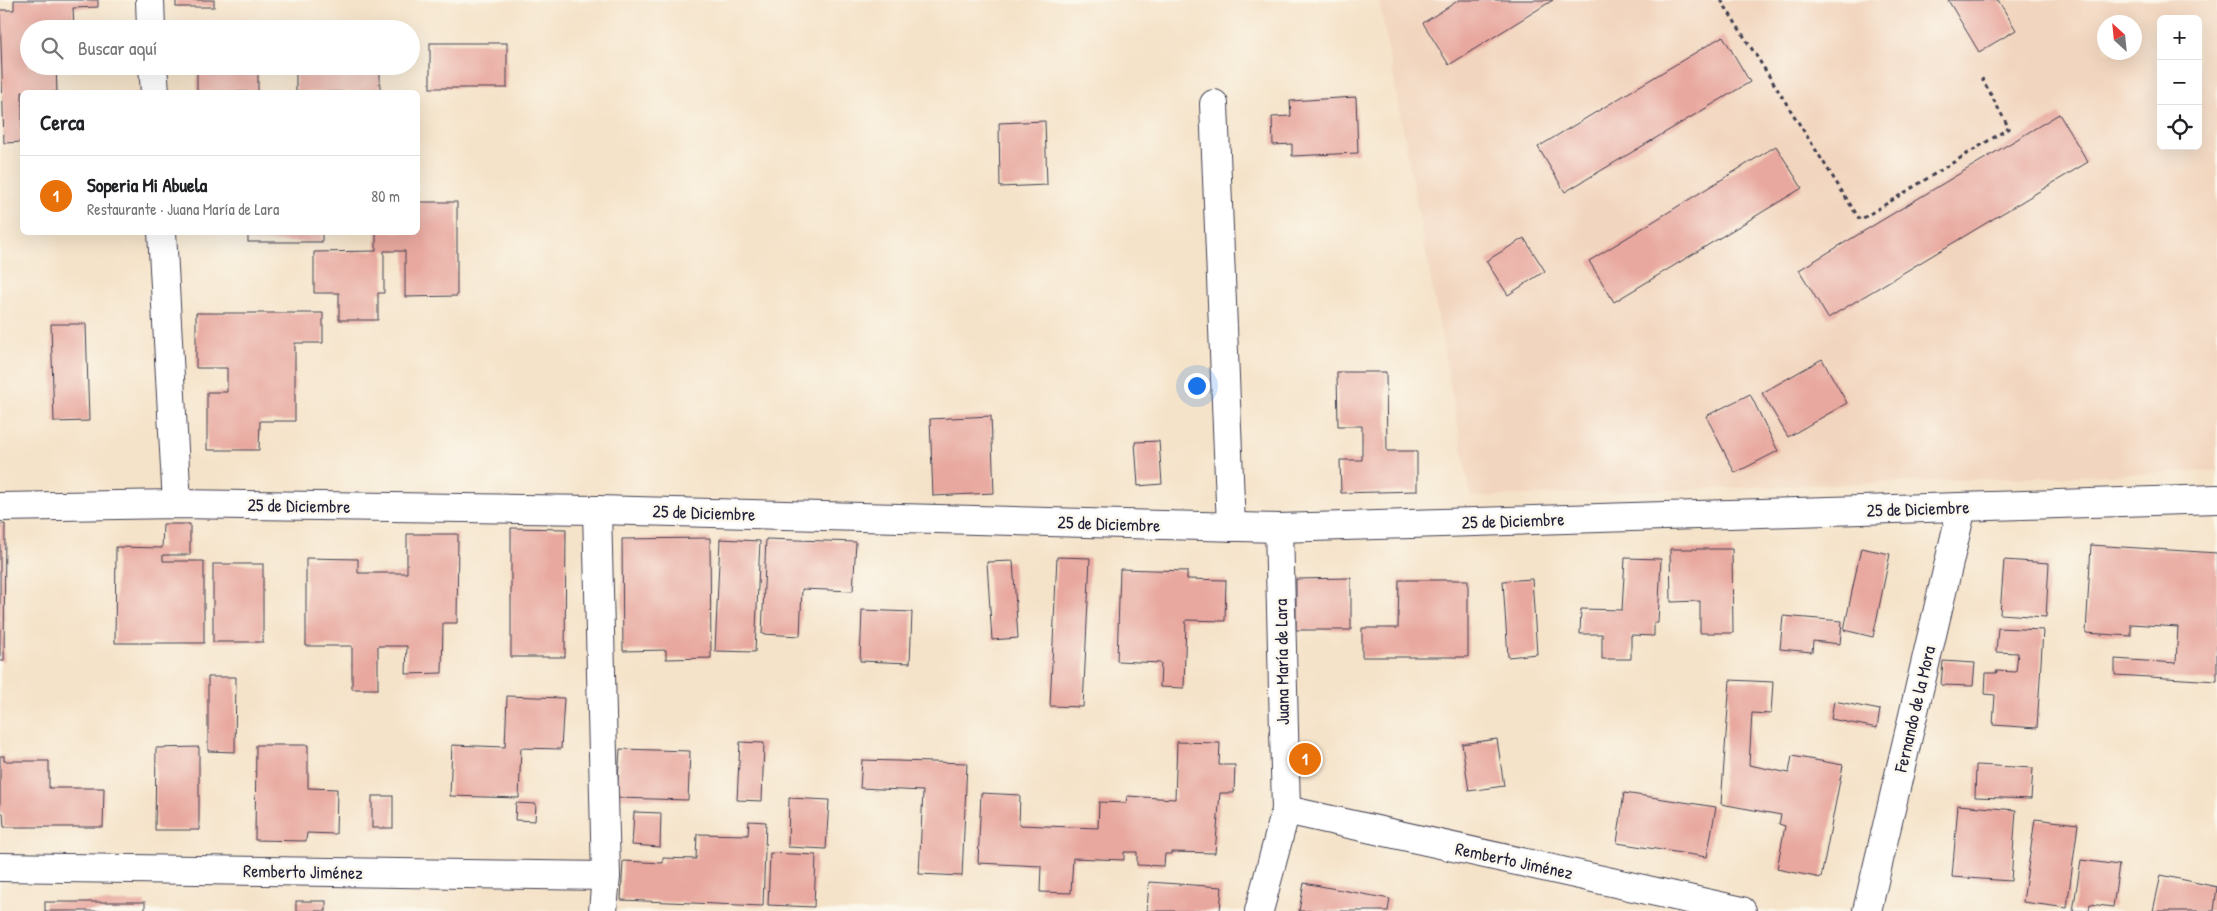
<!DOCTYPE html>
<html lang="es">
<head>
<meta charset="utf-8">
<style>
	:root { --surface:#fff; --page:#f6f6f6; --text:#202124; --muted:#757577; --line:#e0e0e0; --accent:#2563eb }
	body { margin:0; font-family:"Patrick Hand",sans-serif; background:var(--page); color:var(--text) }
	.controls { position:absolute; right:15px; top:15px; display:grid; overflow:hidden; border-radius:8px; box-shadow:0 5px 20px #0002 }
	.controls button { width:45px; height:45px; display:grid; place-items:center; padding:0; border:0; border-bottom:1px solid var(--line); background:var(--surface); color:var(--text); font:25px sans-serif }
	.compass { position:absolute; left:2097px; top:15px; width:45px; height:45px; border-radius:50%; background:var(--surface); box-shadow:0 5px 20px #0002; rotate:333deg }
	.you { position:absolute; left:1196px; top:385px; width:18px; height:18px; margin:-12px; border:4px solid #fff; border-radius:50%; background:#1a73e8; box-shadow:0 0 0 8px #1a73e833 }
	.badge { display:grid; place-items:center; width:32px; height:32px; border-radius:50%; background:var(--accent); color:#fff; font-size:16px; font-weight:700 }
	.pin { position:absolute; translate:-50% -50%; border:2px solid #fff; box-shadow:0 1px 5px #0006 }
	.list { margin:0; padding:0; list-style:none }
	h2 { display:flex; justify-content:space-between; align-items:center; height:65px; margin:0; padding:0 20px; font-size:21px }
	h2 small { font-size:16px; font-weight:400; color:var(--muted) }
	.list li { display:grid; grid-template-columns:32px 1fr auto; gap:15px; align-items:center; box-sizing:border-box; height:80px; padding:0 20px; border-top:1px solid var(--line) }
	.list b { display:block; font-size:19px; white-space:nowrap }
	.list p { margin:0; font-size:16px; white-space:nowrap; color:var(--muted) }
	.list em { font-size:16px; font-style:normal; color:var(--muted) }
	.icon { flex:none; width:28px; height:28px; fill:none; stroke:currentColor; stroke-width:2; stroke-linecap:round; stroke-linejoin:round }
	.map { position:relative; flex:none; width:2217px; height:911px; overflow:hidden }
	.search { position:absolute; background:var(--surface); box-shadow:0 5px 20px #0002; left:20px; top:20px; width:400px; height:55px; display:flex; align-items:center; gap:12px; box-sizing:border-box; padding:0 18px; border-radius:28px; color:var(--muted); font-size:19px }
	.panel { position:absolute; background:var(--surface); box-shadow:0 5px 20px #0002; left:20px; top:90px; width:400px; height:145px; border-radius:8px }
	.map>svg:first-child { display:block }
	.built { fill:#f2d5be; fill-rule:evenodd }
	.building { fill:#e8a89f }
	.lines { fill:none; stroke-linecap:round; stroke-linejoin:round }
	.street-casing { stroke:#423f50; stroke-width:30 }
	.path { stroke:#423f50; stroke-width:3; stroke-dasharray:4 4; stroke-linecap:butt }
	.street { stroke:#fff; stroke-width:28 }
	.labels { text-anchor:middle; stroke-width:5; stroke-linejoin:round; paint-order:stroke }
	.street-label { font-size:18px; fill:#22223b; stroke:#fbf7ec }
</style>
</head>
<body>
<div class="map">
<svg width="2217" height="911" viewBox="0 0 2217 911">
	<rect width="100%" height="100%" fill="#fbf7ec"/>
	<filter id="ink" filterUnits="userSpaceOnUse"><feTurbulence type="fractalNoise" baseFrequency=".02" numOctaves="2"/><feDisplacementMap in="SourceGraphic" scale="10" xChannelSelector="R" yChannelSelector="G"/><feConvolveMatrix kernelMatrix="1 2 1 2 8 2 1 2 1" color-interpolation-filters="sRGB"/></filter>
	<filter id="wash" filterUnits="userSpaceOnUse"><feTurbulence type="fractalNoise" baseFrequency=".0096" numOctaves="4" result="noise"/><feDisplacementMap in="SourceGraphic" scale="20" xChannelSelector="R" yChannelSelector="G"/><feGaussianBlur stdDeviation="1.12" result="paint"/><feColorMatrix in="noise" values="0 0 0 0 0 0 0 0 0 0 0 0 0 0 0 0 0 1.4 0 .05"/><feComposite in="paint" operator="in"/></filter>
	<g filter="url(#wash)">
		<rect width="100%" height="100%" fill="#f5e3c9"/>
		<path class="built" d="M 1379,0 L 2217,0 L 2217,471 L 1471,497 ZM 2161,19 L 2198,19 L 2198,146 L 2161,146 ZM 2104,22 L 2134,22 L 2134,52 L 2104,52 Z"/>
		<g id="blocks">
			<g class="building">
				<path d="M 14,0 L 98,0 L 98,7 L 73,8 L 74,29 L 29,29 L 29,66 L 56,66 L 57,92 L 22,92 L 22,142 L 4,143 L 0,10 L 14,10 Z"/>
				<rect x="176" y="0" width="38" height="7"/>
				<path d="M 1459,0 L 1553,0 L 1449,65 L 1423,23 Z"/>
				<path d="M 1948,0 L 1998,0 L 2016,30 L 1979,52 Z"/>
				<path d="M 1723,36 L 1750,82 L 1565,192 L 1538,147 Z"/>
				<rect x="430" y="43" width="77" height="45"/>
				<path d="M 216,66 L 258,66 L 258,92 L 197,92 L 197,71 L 216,71 Z"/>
				<rect x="296" y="66" width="84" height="26"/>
				<path d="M 1356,97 L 1358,153 L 1292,156 L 1292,144 L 1273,145 L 1272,117 L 1291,116 L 1290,101 Z"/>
				<path d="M 2059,114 L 2088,162 L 1828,318 L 1799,270 Z"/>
				<path d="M 1045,121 L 1047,185 L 1000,187 L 999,123 Z"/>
				<path d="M 1776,146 L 1802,188 L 1614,302 L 1589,261 Z"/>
				<path d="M 418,202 L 457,202 L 457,296 L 405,297 L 405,251 L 384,251 L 384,293 L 378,293 L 378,320 L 339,320 L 339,293 L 314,293 L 314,252 L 376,251 L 376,232 L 418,232 Z"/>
				<rect x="248" y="232" width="74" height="10"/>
				<path d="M 1524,238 L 1545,271 L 1508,295 L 1486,261 Z"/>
				<path d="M 196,313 L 323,313 L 323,343 L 295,343 L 295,421 L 260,421 L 259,450 L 207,450 L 207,392 L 227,392 L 227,368 L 196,368 Z"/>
				<path d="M 51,324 L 86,324 L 89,421 L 54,422 Z"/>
				<path d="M 1822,359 L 1847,403 L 1788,437 L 1762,393 Z"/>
				<path d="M 1337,372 L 1386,372 L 1387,451 L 1417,451 L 1417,491 L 1341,493 L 1340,460 L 1362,460 L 1362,426 L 1338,426 Z"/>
				<path d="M 1750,394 L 1778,451 L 1735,473 L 1706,416 Z"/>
				<path d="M 991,416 L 994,493 L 933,496 L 930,419 Z"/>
				<path d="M 1159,441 L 1162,484 L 1138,486 L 1135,442 Z"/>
				<path d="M 0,524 L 5,524 L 4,661 L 0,661 Z"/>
				<path d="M 163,524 L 190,524 L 190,555 L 163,555 L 163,561 L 204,561 L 204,643 L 115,643 L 116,547 L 162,548 Z"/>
				<path d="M 511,528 L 566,529 L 565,657 L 511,657 Z"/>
				<path d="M 407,534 L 458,534 L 457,623 L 443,623 L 442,673 L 406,674 L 407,646 L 378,646 L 378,689 L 352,689 L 352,646 L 306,646 L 306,558 L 358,559 L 358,573 L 407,573 Z"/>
				<path d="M 710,538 L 711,658 L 666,659 L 666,650 L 623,651 L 622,539 Z"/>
				<path d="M 720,539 L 760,541 L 755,652 L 715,651 Z"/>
				<path d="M 766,539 L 856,542 L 853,591 L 802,589 L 800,636 L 762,634 Z"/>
				<path d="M 2091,545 L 2217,553 L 2217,681 L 2115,675 L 2115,659 L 2176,663 L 2178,627 L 2131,624 L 2131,636 L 2086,633 Z"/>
				<path d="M 1861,548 L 1890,554 L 1873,637 L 1844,630 Z"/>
				<path d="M 1670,549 L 1732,549 L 1733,633 L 1700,633 L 1700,601 L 1671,602 Z"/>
				<path d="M 1057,557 L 1090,558 L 1083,707 L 1050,706 Z"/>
				<path d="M 1625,558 L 1661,559 L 1658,623 L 1654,623 L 1654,636 L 1631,635 L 1631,659 L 1602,659 L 1602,634 L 1580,634 L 1581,609 L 1622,610 Z"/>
				<path d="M 2004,560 L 2049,563 L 2046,617 L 2000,614 Z"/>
				<path d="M 1013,561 L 1018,638 L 992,640 L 987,562 Z"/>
				<rect x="213" y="564" width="50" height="78"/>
				<path d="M 1120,569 L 1187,571 L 1187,579 L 1226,580 L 1225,621 L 1186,620 L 1184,688 L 1160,687 L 1161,663 L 1117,661 Z"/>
				<path d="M 1351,578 L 1351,630 L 1296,630 L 1296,579 Z"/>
				<path d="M 1532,579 L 1537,654 L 1508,657 L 1503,581 Z"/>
				<path d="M 1399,580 L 1468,580 L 1468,657 L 1362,657 L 1362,628 L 1398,628 Z"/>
				<path d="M 862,610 L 912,612 L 910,663 L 860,661 Z"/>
				<path d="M 1783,616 L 1842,621 L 1840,644 L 1813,641 L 1812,652 L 1780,649 Z"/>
				<path d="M 1998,628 L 2043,630 L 2037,728 L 1993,725 L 1995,695 L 1985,694 L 1986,673 L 1997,673 L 1996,671 L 2016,672 L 2018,653 L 1996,652 Z"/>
				<path d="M 1943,661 L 1975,663 L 1973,686 L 1941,685 Z"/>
				<path d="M 208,677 L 236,677 L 235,752 L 208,751 Z"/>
				<path d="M 1730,680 L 1773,682 L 1771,714 L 1752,713 L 1749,765 L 1789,773 L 1792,756 L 1843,765 L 1821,878 L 1777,869 L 1785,826 L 1779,824 L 1781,815 L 1721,804 Z"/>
				<path d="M 507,696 L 564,698 L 561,749 L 521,748 L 519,798 L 450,796 L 452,745 L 505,747 Z"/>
				<path d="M 1834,701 L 1880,710 L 1877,728 L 1831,719 Z"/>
				<path d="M 1497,739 L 1504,786 L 1469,791 L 1462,744 Z"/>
				<path d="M 740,742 L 764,743 L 762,801 L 737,800 Z"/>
				<path d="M 1177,742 L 1220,743 L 1219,765 L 1235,765 L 1234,793 L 1220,793 L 1215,853 L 1172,852 L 1172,854 L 1165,854 L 1164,866 L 1137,865 L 1137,852 L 1124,852 L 1124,860 L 1073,858 L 1071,893 L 1040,892 L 1041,866 L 978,863 L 981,793 L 1020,795 L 1019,825 L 1098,828 L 1099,802 L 1126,803 L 1127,796 L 1175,799 Z"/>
				<path d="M 256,745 L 308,745 L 308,788 L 337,789 L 336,834 L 307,833 L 306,841 L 255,840 Z"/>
				<path d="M 199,747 L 199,830 L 155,830 L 156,748 Z"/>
				<path d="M 620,749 L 690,751 L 688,800 L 617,798 Z"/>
				<path d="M 0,756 L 4,756 L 4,761 L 49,761 L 49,788 L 104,788 L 103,827 L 4,827 L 3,813 L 0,813 Z"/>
				<path d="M 862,760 L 967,763 L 962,876 L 919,874 L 923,791 L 860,788 Z"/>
				<path d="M 1976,765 L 2033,768 L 2031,799 L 1975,797 Z"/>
				<path d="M 1624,793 L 1716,807 L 1707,857 L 1617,843 Z"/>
				<rect x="372" y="796" width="21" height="32"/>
				<path d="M 789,798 L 829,800 L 826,849 L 788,847 Z"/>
				<path d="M 516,803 L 536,804 L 535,821 L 515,820 Z"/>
				<path d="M 1958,805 L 2016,810 L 2011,881 L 1952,877 Z"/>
				<path d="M 634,812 L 661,813 L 660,847 L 632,845 Z"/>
				<path d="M 2035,819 L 2078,824 L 2067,908 L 2023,902 Z"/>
				<path d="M 749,821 L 766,822 L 763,906 L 621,900 L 623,861 L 663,863 L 663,858 L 696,859 L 697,834 L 748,835 Z"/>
				<path d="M 770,853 L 816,855 L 814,907 L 768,905 Z"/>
				<path d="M 2081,860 L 2119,865 L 2113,907 L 2090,904 L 2089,911 L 2073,911 Z"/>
				<path d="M 2161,875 L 2217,887 L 2214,911 L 2153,911 Z"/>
				<path d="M 1149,882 L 1222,887 L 1220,911 L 1147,911 Z"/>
				<path d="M 1304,883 L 1390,899 L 1388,911 L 1299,911 Z"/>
				<rect x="296" y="901" width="30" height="10"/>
				<rect x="45" y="902" width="100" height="9"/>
			</g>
		</g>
	</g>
	<g filter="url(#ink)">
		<use href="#blocks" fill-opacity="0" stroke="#423f50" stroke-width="1"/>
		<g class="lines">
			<defs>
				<g id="street">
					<path d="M 150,0 L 151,29"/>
					<path d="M 153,66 L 155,92"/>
					<path d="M 1214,104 L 1231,527"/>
					<path d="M 162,232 L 177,504"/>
					<path d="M 0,507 L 177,504 L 597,510 L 1279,528 L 2217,499"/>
					<path d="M 597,510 L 606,876 L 603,911"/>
					<path d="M 1286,810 L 1742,911"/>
					<path d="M 0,867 L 606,876"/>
					<path d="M 1259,911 L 1286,810 L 1279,528"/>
					<path d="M 1867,911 L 1962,507"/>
				</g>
			</defs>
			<use href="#street" class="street-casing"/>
			<path class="path" d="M 1721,0 L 1860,220 L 2009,128 L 1980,75"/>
			<use href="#street" class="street"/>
		</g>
	</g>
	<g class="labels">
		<g class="street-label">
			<text transform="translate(299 506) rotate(1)" y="6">25 de Diciembre</text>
			<text transform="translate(1918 509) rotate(-2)" y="6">25 de Diciembre</text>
			<text transform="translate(704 513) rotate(2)" y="6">25 de Diciembre</text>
			<text transform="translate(1513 521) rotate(-2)" y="6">25 de Diciembre</text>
			<text transform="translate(1109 524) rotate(2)" y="6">25 de Diciembre</text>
			<text transform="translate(1282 662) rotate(-91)" y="6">Juana María de Lara</text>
			<text transform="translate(1915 709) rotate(-77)" y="6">Fernando de la Mora</text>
			<text transform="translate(1514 861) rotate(12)" y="6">Remberto Jiménez</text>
			<text transform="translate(303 872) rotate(1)" y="6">Remberto Jiménez</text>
		</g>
	</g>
</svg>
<div class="controls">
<button>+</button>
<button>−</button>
<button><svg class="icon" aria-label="locate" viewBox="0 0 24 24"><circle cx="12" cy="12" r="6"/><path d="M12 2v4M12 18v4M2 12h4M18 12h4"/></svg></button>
</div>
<svg class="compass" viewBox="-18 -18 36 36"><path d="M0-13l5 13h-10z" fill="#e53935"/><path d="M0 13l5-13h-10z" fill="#757577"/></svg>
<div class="you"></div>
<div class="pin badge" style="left:1305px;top:759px;background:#e8710a">1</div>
<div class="search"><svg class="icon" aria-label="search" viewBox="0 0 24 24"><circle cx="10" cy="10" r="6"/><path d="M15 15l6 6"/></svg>Buscar aquí</div>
<section class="panel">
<h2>Cerca<small></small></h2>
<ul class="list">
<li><span class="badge" style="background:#e8710a">1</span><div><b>Soperia Mi Abuela</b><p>Restaurante · Juana María de Lara</p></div><em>80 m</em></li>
</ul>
</section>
</div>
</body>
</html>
